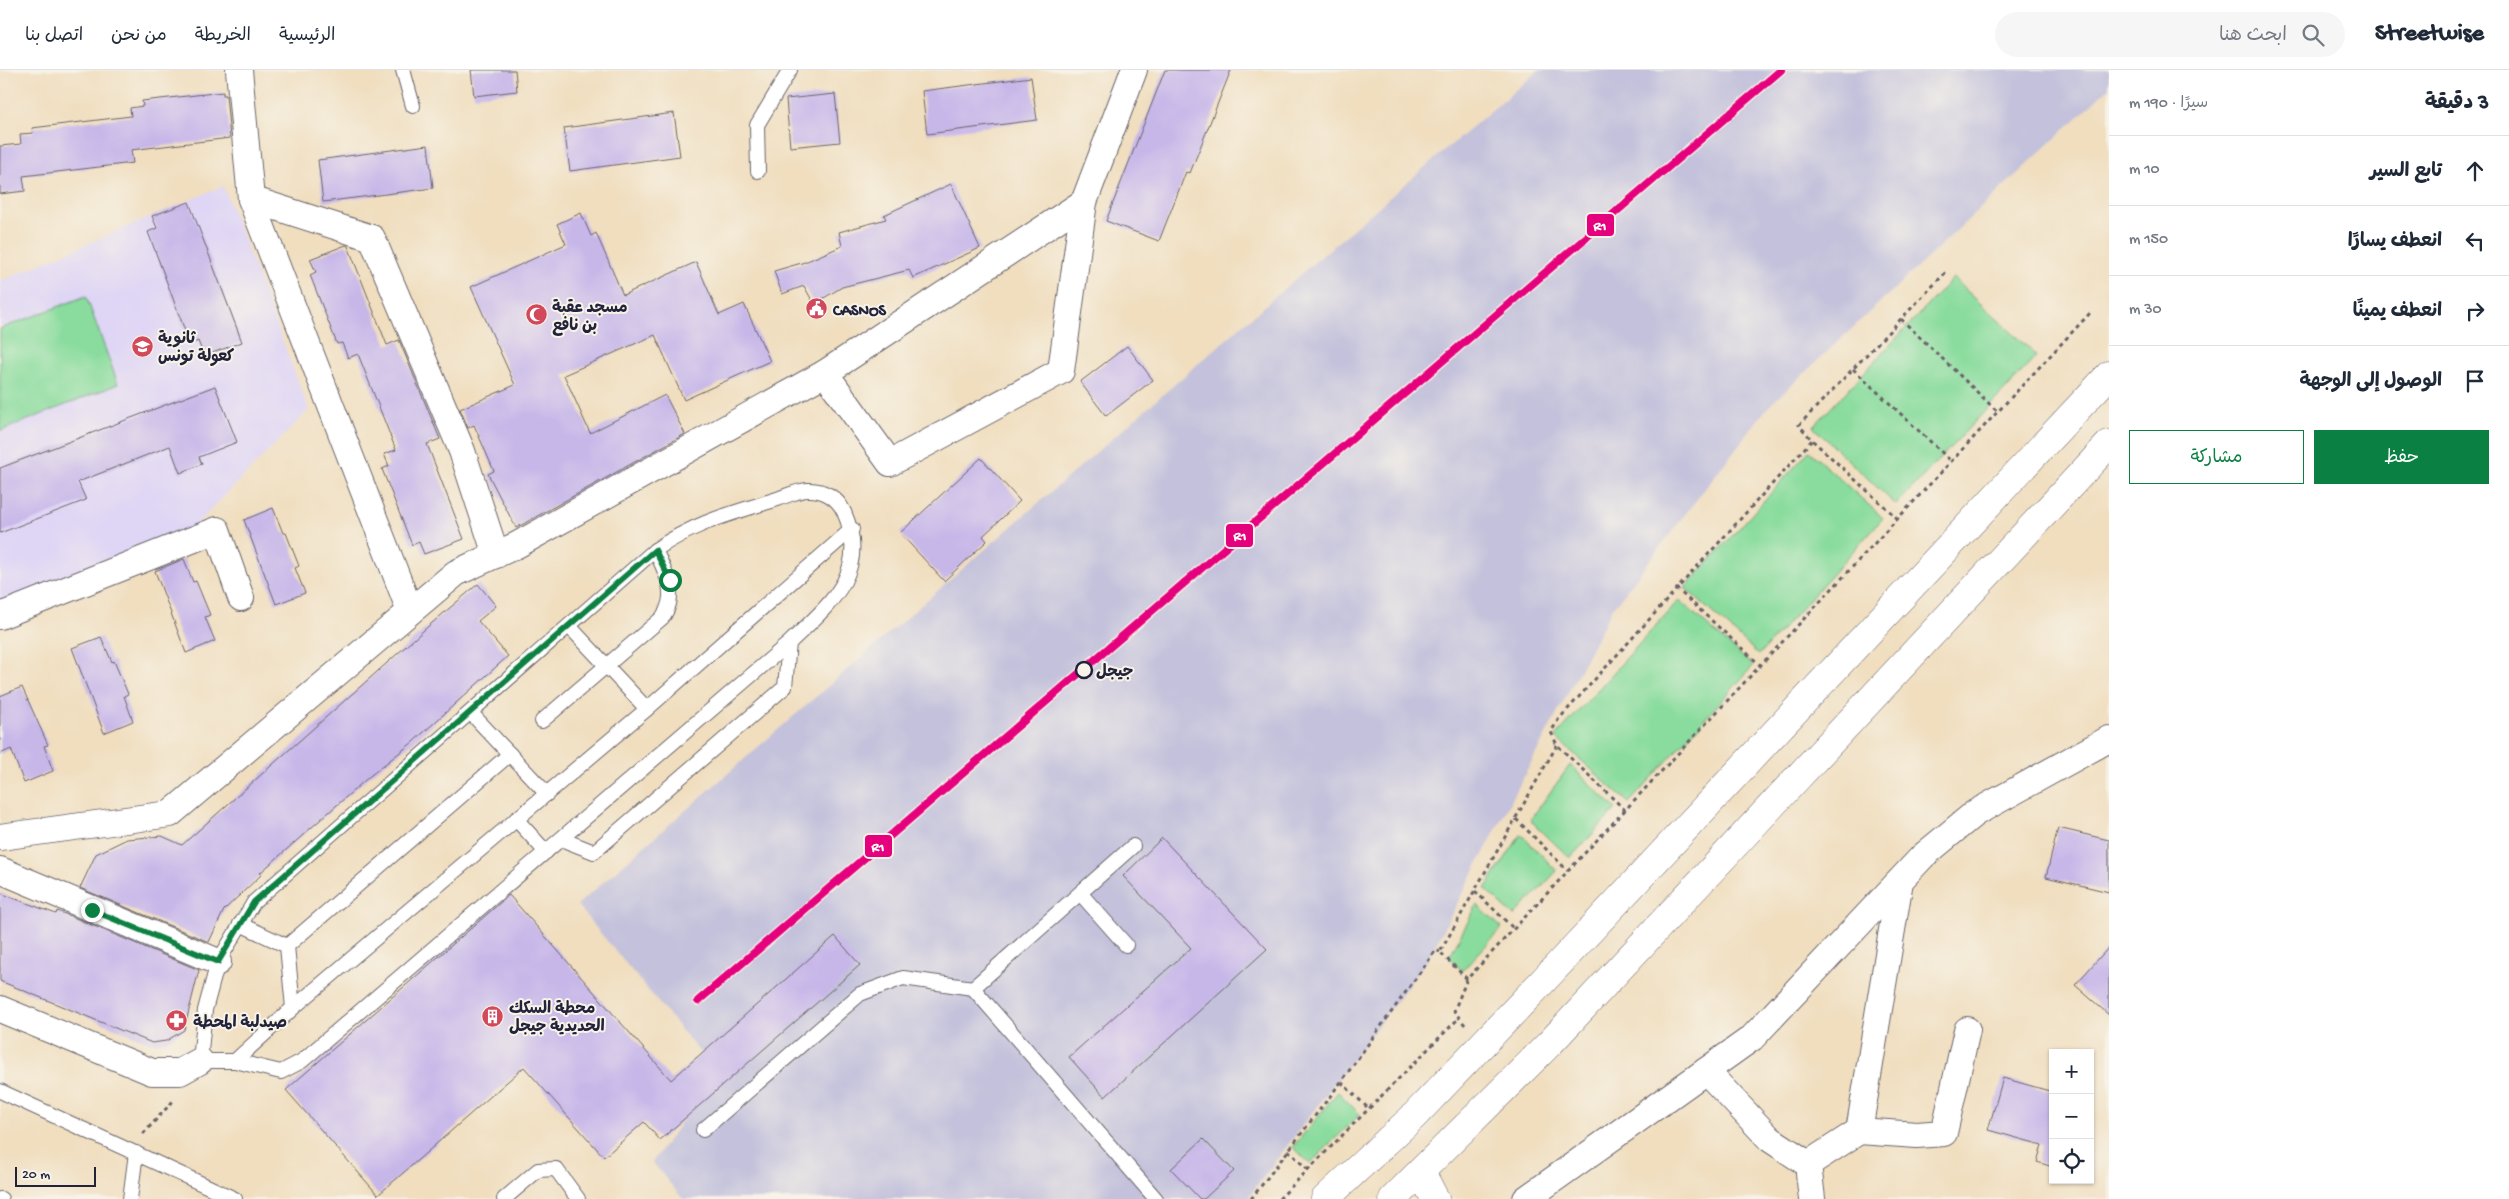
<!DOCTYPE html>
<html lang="ar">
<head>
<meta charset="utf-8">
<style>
	:root { --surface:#fff; --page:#f6f6f7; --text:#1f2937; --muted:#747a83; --line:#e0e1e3; --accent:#0b8043 }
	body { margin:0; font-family:"Gochi Hand","Playpen Sans Arabic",sans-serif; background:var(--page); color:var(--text); direction:rtl }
	.controls { position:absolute; right:15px; bottom:15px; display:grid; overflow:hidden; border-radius:0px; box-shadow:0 1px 4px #0004 }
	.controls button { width:45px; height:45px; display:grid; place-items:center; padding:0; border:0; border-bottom:1px solid var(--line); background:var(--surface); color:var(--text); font:25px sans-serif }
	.scale { position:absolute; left:15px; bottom:12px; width:81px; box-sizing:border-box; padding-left:5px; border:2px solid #22223b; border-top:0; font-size:14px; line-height:18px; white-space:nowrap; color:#22223b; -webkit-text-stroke:4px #f7f3e8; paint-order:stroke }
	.stop { position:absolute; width:15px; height:15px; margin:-11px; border:4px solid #0b8043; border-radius:50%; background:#fff }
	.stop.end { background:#0b8043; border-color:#fff; box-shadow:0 1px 5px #0008 }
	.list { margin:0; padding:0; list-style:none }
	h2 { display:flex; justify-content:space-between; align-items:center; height:65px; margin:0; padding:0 20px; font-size:21px }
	h2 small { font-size:16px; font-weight:400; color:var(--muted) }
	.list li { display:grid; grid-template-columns:32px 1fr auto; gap:15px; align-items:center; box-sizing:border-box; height:70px; padding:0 20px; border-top:1px solid var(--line) }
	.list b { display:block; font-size:19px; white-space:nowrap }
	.list em { font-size:16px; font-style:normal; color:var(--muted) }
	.actions { display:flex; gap:10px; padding:15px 20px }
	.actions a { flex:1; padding:11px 0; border:1px solid var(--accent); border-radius:0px; text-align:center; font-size:18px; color:var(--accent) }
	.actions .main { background:var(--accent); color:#fff }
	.icon { flex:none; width:28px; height:28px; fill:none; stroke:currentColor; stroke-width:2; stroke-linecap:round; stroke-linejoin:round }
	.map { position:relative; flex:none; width:2109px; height:1129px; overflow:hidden; direction:ltr }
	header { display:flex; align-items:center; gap:30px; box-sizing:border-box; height:70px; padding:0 25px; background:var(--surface); border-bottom:1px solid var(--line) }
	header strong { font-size:24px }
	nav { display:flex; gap:28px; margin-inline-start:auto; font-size:18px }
	.search { width:350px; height:45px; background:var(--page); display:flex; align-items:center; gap:12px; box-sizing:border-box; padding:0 18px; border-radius:28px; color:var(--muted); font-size:19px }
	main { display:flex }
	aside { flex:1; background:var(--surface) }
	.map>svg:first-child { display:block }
	.built { fill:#dfd5f5 }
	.industrial { fill:#c3c1db }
	.green { fill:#89dc9d; stroke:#567f6c }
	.building { fill:#c7b7e9 }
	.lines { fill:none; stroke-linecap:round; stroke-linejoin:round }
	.service-casing { stroke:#6a6469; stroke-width:16 }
	.minor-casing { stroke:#6a6469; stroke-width:28 }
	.trunk-casing { stroke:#6a6469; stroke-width:29 }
	.path { stroke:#6a6469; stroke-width:3; stroke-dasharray:4 4; stroke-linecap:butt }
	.service { stroke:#fff; stroke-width:14 }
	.minor { stroke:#fff; stroke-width:26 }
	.trunk { stroke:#fff; stroke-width:28 }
	.rail-1-casing { stroke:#f7f3e8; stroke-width:11 }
	.rail-1 { stroke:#e5007d; stroke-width:8 }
	.route { stroke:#0b8043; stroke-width:6 }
	.stop-dot { fill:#f7f3e8; stroke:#22223b; stroke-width:2.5 }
	.labels { text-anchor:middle; stroke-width:4; stroke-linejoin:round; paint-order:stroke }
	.poi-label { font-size:16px; font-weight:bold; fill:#22223b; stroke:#f7f3e8; text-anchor:start }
	.stop-label { font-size:16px; font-weight:bold; fill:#22223b; stroke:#f7f3e8; text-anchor:start }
	.line-badge { stroke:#f7f3e8; stroke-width:2 }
	.badge-label { font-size:14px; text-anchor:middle; font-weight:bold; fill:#fff }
</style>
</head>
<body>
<header>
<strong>Streetwise</strong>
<div class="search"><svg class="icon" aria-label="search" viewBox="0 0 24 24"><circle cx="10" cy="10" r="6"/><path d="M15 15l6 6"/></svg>ابحث هنا</div>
<nav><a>الرئيسية</a><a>الخريطة</a><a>من نحن</a><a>اتصل بنا</a></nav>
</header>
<main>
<aside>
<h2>3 دقيقة<small>سيرًا · 190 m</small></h2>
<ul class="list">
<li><svg class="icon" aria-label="ahead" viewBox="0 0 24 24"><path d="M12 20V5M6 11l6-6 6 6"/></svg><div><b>تابع السير</b></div><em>10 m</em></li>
<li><svg class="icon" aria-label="left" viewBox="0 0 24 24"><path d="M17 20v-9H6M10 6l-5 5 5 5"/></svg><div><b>انعطف يسارًا</b></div><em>150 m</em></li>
<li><svg class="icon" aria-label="right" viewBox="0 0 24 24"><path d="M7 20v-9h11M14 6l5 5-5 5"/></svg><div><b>انعطف يمينًا</b></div><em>30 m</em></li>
<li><svg class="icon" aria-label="arrive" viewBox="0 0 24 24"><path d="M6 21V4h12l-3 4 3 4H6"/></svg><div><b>الوصول إلى الوجهة</b></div></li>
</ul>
<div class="actions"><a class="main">حفظ</a><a>مشاركة</a></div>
</aside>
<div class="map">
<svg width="2109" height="1129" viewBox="0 0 2109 1129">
	<rect width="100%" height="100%" fill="#f7f3e8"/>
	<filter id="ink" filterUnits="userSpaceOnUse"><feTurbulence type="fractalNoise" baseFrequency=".02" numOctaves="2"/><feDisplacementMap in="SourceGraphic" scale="10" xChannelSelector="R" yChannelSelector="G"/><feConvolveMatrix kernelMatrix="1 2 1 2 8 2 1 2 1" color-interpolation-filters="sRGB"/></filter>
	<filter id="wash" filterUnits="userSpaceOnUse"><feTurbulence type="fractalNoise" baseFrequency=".0096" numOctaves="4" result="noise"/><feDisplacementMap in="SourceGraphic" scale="20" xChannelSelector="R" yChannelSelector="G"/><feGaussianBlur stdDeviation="1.12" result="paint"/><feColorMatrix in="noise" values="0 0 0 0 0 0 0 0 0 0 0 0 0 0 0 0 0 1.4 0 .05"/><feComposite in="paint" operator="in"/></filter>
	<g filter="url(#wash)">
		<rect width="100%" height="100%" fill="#f0debf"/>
		<path class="built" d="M 223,116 L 309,340 L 192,459 L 0,532 L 0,211 Z"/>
		<path class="industrial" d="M 1539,0 L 2109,0 L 2109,18 L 1768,337 L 1612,539 L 1428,889 L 1247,1129 L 683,1129 L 652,1092 L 718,1004 L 577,835 L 1362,151 Z"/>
		<g class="green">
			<path d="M 1953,208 L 2037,286 L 1896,435 L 1813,357 Z"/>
			<path d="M 86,226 L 118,314 L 0,361 L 0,259 Z"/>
			<path d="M 1809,381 L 1883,448 L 1759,585 L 1685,518 Z"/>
			<path d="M 1679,530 L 1753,596 L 1629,733 L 1555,667 Z"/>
			<path d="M 1570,695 L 1616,739 L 1570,788 L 1530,750 Z"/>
			<path d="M 1521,764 L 1557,801 L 1514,846 L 1485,819 Z"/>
			<path d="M 1477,835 L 1502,858 L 1462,901 L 1449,887 Z"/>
			<path d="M 1338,1022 L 1360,1044 L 1310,1094 L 1293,1077 Z"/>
		</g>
		<g id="blocks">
			<g class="building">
				<path d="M 471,0 L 515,0 L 517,21 L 474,26 Z"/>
				<path d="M 1165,0 L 1231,0 L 1190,103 L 1186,102 L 1159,171 L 1106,151 Z"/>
				<path d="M 1031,7 L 1037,50 L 927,64 L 922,21 Z"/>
				<path d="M 223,22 L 223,25 L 226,25 L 230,68 L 131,80 L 133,93 L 23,106 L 25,121 L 0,124 L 0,76 L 21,74 L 20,64 L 33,63 L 32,58 L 131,46 L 130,38 L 143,36 L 142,31 Z"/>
				<path d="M 835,24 L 840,72 L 790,77 L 786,29 Z"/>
				<path d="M 674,43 L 680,86 L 570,101 L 564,58 Z"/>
				<path d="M 428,75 L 433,118 L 323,132 L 318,90 Z"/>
				<path d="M 951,114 L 980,178 L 913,208 L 909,200 L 842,217 L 814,234 L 804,216 L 782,224 L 774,201 L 805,192 L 842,176 L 839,162 L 886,149 L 884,145 Z"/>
				<path d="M 189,132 L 242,272 L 204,286 L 198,271 L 190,274 L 148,162 L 157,158 L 152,146 Z"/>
				<path d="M 581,143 L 591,166 L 596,163 L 623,225 L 696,192 L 719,245 L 744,234 L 770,291 L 684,330 L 655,265 L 564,305 L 590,363 L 665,325 L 685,364 L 516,458 L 488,404 L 494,401 L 474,355 L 468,358 L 460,339 L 515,315 L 471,217 L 566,174 L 557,154 Z"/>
				<path d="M 346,175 L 348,176 L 387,275 L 399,270 L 440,369 L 427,374 L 464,469 L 424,484 L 419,472 L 412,475 L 382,399 L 389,396 L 384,384 L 396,380 L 358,284 L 348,288 L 342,273 L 337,274 L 310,205 L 316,202 L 310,189 Z"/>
				<path d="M 1127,276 L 1153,310 L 1106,346 L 1080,312 Z"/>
				<path d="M 215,316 L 237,372 L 199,387 L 202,394 L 180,403 L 170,376 L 78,412 L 86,430 L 0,463 L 0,398 Z"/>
				<path d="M 981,388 L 1020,431 L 983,466 L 987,471 L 944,511 L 900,463 Z"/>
				<path d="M 273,438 L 283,463 L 286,463 L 299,496 L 295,498 L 305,523 L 276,534 L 244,450 Z"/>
				<path d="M 184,489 L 193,512 L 196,511 L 210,545 L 205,547 L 215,571 L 186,583 L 155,501 Z"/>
				<path d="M 478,514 L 496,536 L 478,551 L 508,586 L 413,672 L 371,705 L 260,803 L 261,805 L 224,840 L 209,872 L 80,818 L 96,784 L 127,769 L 162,766 L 182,775 L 432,553 Z"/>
				<path d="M 101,567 L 112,592 L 114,591 L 128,624 L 124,626 L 133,651 L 104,663 L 72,578 Z"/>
				<path d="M 22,617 L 48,675 L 44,676 L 53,701 L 24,713 L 11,679 L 0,684 L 0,626 Z"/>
				<path d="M 2058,758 L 2109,770 L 2109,822 L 2046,807 Z"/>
				<path d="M 1162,768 L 1267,879 L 1105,1027 L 1069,987 L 1191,878 L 1123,806 Z"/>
				<path d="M 0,823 L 56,844 L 57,841 L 68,845 L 199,900 L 184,960 L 166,971 L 152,973 L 0,911 Z"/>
				<path d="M 509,825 L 671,1010 L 835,866 L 860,895 L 660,1070 L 644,1052 L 604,1087 L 524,997 L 378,1125 L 286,1020 Z"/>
				<path d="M 2109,877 L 2109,945 L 2075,915 Z"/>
				<path d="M 2003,1008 L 2053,1022 L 2053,1097 L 2037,1092 L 2042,1075 L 1988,1060 Z"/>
				<path d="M 1203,1069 L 1234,1101 L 1204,1129 L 1200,1129 L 1171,1099 Z"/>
			</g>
		</g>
	</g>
	<g filter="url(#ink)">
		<use href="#blocks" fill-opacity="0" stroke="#6a6469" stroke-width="1"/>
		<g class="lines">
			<defs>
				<g id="service">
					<path d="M 403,0 L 413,36"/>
					<path d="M 758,101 L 757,55 L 790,0"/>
					<path d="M 569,556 L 647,639"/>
					<path d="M 471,643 L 547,724"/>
					<path d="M 542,651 L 662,548 C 679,525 666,503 655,480"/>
					<path d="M 516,749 L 546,782"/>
					<path d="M 561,769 L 594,782 L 785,617 L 789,573 C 829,535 871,502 844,442 C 837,427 823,419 807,420 C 795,421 782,428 771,431 C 726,445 695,453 655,480 L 254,832 L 218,892 L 205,940 L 200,991 L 235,991 L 281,1002 L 302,991 L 789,573"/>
					<path d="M 1080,823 L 1126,875"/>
					<path d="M 287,876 L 510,684"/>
					<path d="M 973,918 L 1133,776"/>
					<path d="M 293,938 L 647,639 L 852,459"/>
					<path d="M 235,991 L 293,938 L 287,876 L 240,854"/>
					<path d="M 0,1021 L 235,1129"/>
					<path d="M 703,1060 L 860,924 L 903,908 L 973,918 L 1156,1129"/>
					<path d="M 0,1129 L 1,1129"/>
					<path d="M 130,1129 L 136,1083"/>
					<path d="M 504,1129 L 538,1100 L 556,1099 L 578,1129"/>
				</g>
				<g id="minor">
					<path d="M 239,0 L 251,129 L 410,541"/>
					<path d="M 251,129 L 372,168 L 462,381 L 496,485"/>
					<path d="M 825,303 L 890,393 L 1061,301 L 1084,132 L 1134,0"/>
					<path d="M 0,546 L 217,460 L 241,528"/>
					<path d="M 0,767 L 170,744 L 456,503 L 517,475 L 825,303 L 1084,132"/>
					<path d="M 0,800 L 218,892"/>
					<path d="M 0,939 L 152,1002 L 180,1002 L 200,991"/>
					<path d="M 1706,1001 L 1770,1069 L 1808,1094 L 1812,1129"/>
					<path d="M 1859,1061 L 1917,1065 L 1944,1063 L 1967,960"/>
					<path d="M 1808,1094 L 1859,1061 L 1900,811"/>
					<path d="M 1526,1129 L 1752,968 L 1923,786 L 1975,743 L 2109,669"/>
				</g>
				<g id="trunk">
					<path d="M 1421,1102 L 1435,1129"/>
					<path d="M 1325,1129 L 1413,1047 L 1542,912 L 2109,305"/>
					<path d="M 1393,1129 L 1550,973 L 2109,374"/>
				</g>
			</defs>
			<use href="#service" class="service-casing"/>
			<use href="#minor" class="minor-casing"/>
			<use href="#trunk" class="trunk-casing"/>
			<g class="path">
				<path d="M 1901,249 L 1999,343"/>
				<path d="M 1853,299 L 1952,392"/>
				<path d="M 1898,449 L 1812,370 L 1799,355 L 1948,200"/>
				<path d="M 1676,518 L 1760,595"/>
				<path d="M 1625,740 L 1557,675 L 1551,662 L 1558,650 L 1812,370"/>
				<path d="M 1516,749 L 1568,801"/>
				<path d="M 1475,821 L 1514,859"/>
				<path d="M 1467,909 L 1440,882 L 1557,675"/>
				<path d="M 1465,955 L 1454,941 L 1467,909 L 2091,242"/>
				<path d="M 1341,1012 L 1369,1039"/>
				<path d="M 143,1064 L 174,1030"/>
				<path d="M 1288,1080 L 1308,1100"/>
				<path d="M 1251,1129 L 1341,1012 L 1436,880 L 1440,882"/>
				<path d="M 1279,1129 L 1458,949"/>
			</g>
			<use href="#service" class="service"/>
			<use href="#minor" class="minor"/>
			<use href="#trunk" class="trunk"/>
			<defs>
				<path id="rail-1" d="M 698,931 L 1781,0"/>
			</defs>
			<use href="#rail-1" class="rail-1-casing"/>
			<use href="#rail-1" class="rail-1"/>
		</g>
	</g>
	<g class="lines" filter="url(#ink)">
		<path class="route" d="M 92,840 L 218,892 L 254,832 L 655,480 L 670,510"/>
	</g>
	<defs>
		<symbol id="civic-disc" viewBox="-11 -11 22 22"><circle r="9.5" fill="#d1495b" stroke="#f7f3e8"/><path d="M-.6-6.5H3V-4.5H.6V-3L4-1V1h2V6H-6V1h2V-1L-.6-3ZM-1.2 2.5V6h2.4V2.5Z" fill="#fff"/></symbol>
		<symbol id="mosque-disc" viewBox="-11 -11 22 22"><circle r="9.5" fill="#d1495b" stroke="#f7f3e8"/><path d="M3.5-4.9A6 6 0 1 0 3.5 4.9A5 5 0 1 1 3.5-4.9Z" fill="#fff"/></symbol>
		<symbol id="school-disc" viewBox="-11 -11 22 22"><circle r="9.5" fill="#d1495b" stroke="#f7f3e8"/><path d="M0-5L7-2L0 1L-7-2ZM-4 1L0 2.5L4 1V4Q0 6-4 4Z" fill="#fff"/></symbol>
		<symbol id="building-disc" viewBox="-11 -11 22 22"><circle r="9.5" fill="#d1495b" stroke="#f7f3e8"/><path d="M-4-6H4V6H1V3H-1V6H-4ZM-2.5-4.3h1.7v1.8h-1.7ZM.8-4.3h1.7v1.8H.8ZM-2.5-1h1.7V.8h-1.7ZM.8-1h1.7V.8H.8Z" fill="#fff"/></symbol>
		<symbol id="pharmacy-disc" viewBox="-11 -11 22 22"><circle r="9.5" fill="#d1495b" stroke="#f7f3e8"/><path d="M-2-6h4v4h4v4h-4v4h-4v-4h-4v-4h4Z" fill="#fff"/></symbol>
	</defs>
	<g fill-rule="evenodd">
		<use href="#civic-disc" x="804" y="226" width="25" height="25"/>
		<use href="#mosque-disc" x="524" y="232" width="25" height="25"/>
		<use href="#school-disc" x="130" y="264" width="25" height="25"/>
		<use href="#building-disc" x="480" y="934" width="25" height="25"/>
		<use href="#pharmacy-disc" x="164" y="938" width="25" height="25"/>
	</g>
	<circle class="stop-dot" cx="1084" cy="600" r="8"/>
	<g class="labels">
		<g class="poi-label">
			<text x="552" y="242">مسجد عقبة<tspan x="552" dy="18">بن نافع</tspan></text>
			<text x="833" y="245">CASNOS</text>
			<text x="158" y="273">ثانوية<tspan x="158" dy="18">كعولة تونس</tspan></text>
			<text x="509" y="943">محطة السكك<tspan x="509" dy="18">الحديدية جيجل</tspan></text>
			<text x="193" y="957">صيدلبة المحطة</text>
		</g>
		<g class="stop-label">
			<text x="1096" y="606">جيجل</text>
		</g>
	</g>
	<g class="line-badge">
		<rect x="1586" y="143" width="29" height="24" rx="5" fill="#e5007d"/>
		<rect x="1225" y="453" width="29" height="25" rx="5" fill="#e5007d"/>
		<rect x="864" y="764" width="29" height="24" rx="5" fill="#e5007d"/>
	</g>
	<g class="badge-label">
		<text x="1600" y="160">R1</text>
		<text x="1240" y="470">R1</text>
		<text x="878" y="781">R1</text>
	</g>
</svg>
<div class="controls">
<button>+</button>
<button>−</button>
<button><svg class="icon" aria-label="locate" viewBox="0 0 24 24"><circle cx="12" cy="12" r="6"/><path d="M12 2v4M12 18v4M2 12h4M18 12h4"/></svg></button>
</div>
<div class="scale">20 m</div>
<div class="stop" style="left:670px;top:510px"></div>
<div class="stop end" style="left:92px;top:840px"></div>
</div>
</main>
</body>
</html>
